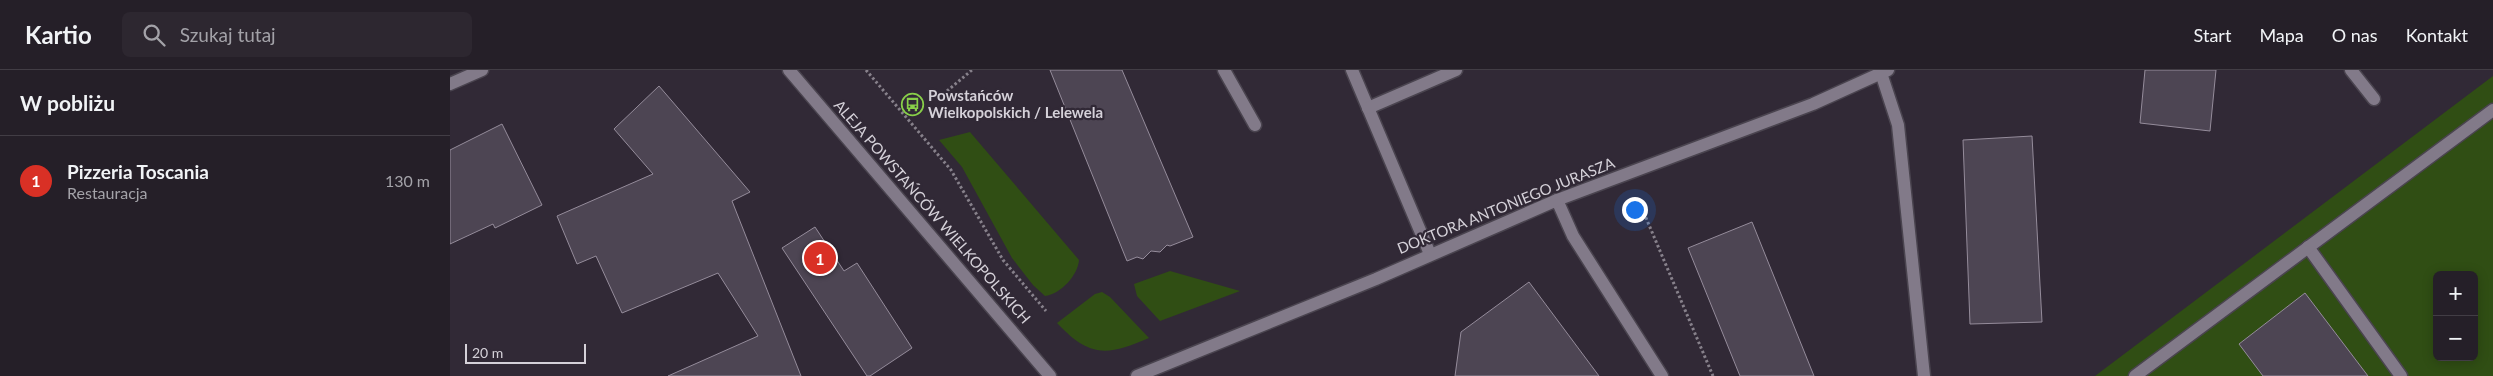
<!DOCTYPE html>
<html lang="pl">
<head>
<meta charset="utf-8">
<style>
	:root { --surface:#251f28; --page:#2d2730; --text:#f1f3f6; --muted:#a3a2a8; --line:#423d45; --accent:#d93025 }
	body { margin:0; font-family:Lato,sans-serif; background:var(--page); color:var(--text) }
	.controls { position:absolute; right:15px; bottom:15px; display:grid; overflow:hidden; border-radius:8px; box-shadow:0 2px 12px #0003 }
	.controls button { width:45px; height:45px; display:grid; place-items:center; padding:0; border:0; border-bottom:1px solid var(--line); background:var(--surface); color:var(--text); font:25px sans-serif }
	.scale { position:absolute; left:15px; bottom:12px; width:121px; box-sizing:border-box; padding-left:5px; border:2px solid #d5d1d9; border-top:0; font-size:14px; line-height:18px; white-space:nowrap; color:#d5d1d9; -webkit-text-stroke:4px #312936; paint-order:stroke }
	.you { position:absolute; left:1184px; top:139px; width:18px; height:18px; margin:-12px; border:4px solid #fff; border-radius:50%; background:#1a73e8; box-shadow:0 0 0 8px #1a73e833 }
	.badge { display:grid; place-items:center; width:32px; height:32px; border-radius:50%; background:var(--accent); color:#fff; font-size:16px; font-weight:700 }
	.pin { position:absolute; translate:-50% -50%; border:2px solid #fff; box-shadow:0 1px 5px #0006 }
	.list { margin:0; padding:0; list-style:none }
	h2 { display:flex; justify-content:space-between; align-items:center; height:65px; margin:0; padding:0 20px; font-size:21px }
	h2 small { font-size:16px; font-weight:400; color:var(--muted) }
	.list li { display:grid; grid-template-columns:32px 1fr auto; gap:15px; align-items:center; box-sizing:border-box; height:90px; padding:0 20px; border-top:1px solid var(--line) }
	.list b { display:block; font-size:19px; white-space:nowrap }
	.list p { margin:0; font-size:16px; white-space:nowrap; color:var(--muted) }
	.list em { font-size:16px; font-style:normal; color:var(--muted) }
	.icon { flex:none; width:28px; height:28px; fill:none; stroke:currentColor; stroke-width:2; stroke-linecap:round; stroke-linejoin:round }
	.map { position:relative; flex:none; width:2043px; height:306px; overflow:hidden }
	header { display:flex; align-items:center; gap:30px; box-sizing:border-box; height:70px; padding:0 25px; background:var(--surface); border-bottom:1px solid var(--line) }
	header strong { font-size:24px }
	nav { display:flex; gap:28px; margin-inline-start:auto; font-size:18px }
	.search { width:350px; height:45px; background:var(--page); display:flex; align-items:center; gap:12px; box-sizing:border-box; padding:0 18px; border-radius:8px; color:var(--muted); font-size:19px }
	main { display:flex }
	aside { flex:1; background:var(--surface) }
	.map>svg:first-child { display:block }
	.green { fill:#304e14; fill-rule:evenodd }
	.building { fill:#4d4553; stroke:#958c9b }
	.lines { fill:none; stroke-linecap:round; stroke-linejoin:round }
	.minor-casing { stroke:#4a444f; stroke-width:15 }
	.path { stroke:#87818b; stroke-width:3; stroke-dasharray:2.5 2.5; stroke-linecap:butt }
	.minor { stroke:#827a89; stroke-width:12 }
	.labels { text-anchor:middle; stroke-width:4.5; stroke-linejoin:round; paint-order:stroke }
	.poi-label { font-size:15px; font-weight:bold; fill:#d5d1d9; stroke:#312936; text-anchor:start }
	.street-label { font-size:15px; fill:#d5d1d9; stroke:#312936 }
</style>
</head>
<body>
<header>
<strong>Kartio</strong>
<div class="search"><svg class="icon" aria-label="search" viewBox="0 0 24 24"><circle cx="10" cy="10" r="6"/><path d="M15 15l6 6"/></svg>Szukaj tutaj</div>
<nav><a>Start</a><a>Mapa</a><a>O nas</a><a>Kontakt</a></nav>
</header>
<main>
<aside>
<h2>W pobliżu<small></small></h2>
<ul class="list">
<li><span class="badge">1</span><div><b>Pizzeria Toscania</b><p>Restauracja</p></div><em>130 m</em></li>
</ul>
</aside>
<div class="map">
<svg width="2043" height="306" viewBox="0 0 2043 306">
	<rect width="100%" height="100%" fill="#312936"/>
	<g class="green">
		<path d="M 2043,6 L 2043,306 L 1645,306 ZM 1987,205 L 2024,205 L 2024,287 L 1987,287 Z"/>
		<path d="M 520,62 L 629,190 C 628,205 611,224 595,226 L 583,215 L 562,188 L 512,97 L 489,70 Z"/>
		<path d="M 720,201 L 790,221 L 710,251 L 687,226 L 684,214 Z"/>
		<path d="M 652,222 L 660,227 L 699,268 C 657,286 640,288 607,253 L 645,224 Z"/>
	</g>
	<g class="building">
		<path d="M 600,0 L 672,0 L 743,167 L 720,176 L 717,175 L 710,182 L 701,181 L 693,189 L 687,187 L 677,191 Z"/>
		<path d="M 1695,0 L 1766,0 L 1760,61 L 1690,53 Z"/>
		<path d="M 209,16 L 300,122 L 282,131 L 351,306 L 218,306 L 308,266 L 268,203 L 172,243 L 146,186 L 127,194 L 107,146 L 203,104 L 164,59 Z"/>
		<path d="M 52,54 L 92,135 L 45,158 L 43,154 L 0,174 L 0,80 Z"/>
		<path d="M 1582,66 L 1592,252 L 1520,254 L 1513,70 Z"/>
		<path d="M 1302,152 L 1364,306 L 1290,306 L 1238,178 Z"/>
		<path d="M 365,157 L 394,201 L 407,193 L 462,278 L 420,306 L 417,306 L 332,178 Z"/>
		<path d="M 1079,212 L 1149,306 L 1005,306 L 1011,262 Z"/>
		<path d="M 1855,223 L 1918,306 L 1813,306 L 1789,274 Z"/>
	</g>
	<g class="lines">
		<defs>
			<g id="minor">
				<path d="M 339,0 L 600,306"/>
				<path d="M 774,0 L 805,55"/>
				<path d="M 902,0 L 980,184"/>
				<path d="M 1901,0 L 1924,29"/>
				<path d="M 1431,3 L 1448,55 L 1474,306"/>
				<path d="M 0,14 L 32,0"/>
				<path d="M 918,38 L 1006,0"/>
				<path d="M 1107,130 L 1123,166 L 1212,306"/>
				<path d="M 1858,177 L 1951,306"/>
				<path d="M 687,306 L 926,209 L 1107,130 L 1363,34 L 1438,0"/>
				<path d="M 1685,306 L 2043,40"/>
			</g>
		</defs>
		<use href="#minor" class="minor-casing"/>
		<g class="path">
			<path d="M 416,0 L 501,100 L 553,190 L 596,241"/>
			<path d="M 497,21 L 522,0"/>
			<path d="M 1188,129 L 1263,306"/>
		</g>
		<use href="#minor" class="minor"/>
	</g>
	<defs>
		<symbol id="bus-ring" viewBox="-11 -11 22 22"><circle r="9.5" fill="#312936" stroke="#88cf49" stroke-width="1.5"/><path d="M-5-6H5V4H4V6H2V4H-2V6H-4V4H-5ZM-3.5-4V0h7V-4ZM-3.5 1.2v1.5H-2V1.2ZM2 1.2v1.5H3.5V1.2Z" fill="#88cf49"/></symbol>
	</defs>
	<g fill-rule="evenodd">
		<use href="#bus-ring" x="450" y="22" width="25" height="25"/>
	</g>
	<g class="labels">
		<g class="poi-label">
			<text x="478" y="31">Powstańców<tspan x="478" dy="17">Wielkopolskich / Lelewela</tspan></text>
		</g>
		<g class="street-label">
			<text transform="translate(1056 136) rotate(-22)" y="5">DOKTORA ANTONIEGO JURASZA</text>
			<text transform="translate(482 142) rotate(49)" y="5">ALEJA POWSTAŃCÓW WIELKOPOLSKICH</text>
		</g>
	</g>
</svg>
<div class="controls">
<button>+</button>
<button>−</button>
</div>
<div class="scale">20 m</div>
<div class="you"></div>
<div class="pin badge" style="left:370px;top:188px">1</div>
</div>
</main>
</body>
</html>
